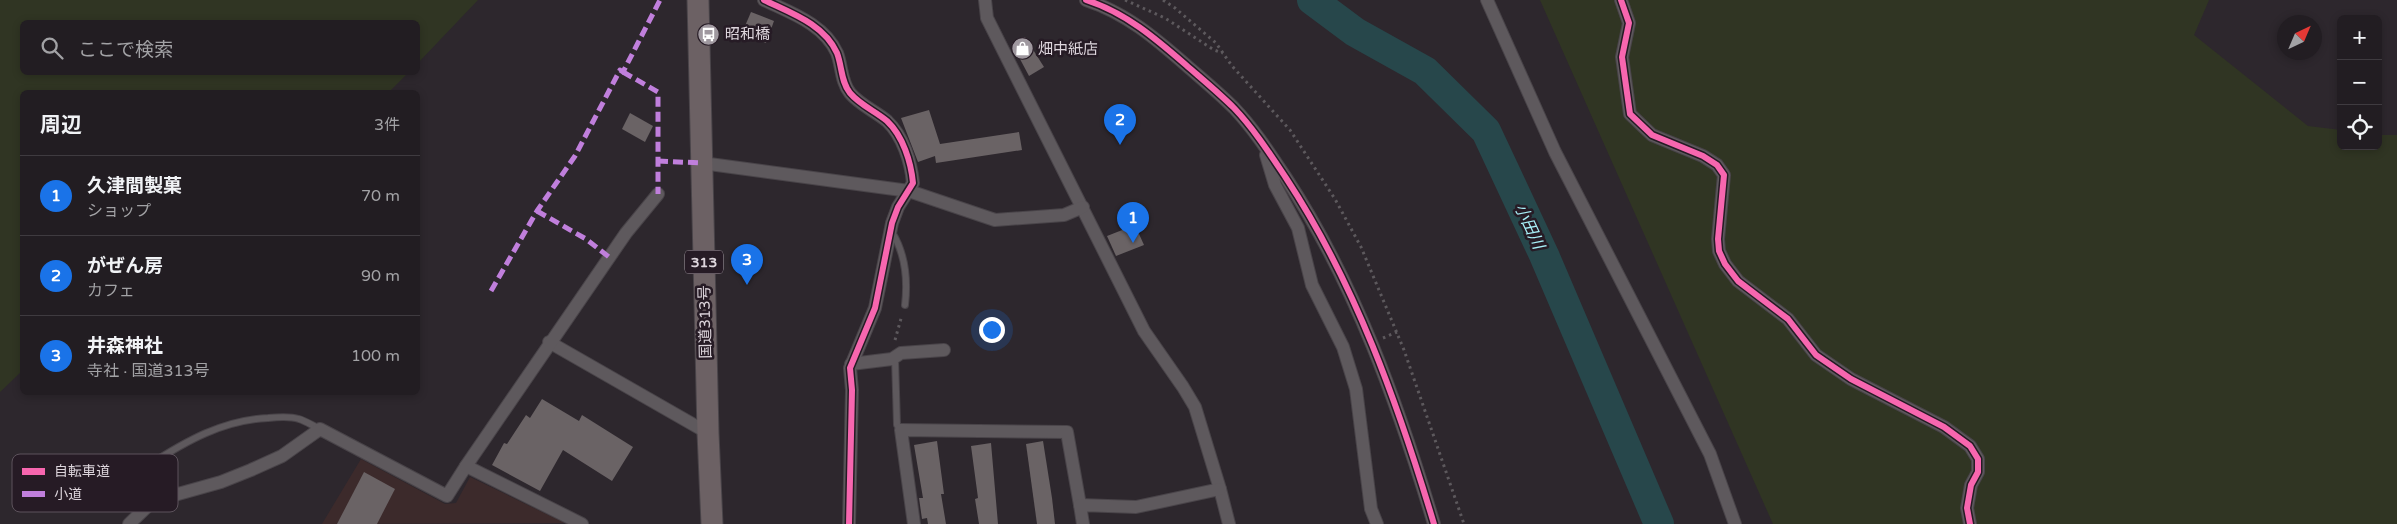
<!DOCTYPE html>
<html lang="ja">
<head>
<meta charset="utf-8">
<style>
	:root { --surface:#221d22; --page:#2a262a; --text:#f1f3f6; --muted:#a2a2a5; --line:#3f3b40; --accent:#1a73e8 }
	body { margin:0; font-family:"Varela Round","Noto Sans JP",sans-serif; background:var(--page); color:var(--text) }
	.controls { position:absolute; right:15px; top:15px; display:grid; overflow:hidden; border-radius:8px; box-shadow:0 2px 8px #0003 }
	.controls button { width:45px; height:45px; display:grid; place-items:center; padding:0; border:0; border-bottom:1px solid var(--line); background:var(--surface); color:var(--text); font:25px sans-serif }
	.compass { position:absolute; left:2277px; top:15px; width:45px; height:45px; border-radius:50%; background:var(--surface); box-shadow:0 2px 8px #0003; rotate:44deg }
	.you { position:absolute; left:991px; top:329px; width:18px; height:18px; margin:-12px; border:4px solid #fff; border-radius:50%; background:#1a73e8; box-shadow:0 0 0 8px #1a73e833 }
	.badge { display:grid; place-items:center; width:32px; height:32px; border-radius:50%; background:var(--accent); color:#fff; font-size:16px; font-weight:700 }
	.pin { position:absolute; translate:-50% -41px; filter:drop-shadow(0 1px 2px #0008) }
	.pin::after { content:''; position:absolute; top:26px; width:18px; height:15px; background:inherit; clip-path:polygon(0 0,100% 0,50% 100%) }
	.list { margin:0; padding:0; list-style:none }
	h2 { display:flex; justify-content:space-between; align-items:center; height:65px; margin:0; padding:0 20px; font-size:21px }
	h2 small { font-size:16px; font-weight:400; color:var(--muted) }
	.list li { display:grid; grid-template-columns:32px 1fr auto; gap:15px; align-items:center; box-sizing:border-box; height:80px; padding:0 20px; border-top:1px solid var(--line) }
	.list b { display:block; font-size:19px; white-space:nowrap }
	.list p { margin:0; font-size:16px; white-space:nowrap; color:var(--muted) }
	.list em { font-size:16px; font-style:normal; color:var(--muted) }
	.icon { flex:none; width:28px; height:28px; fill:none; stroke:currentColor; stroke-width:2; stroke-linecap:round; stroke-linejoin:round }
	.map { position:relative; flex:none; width:2397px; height:524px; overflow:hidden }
	.search { position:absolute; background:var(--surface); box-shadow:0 2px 8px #0003; left:20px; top:20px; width:400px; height:55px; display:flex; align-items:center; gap:12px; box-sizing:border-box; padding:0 18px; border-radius:8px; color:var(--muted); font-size:19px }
	.panel { position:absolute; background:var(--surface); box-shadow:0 2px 8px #0003; left:20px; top:90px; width:400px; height:305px; border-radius:8px }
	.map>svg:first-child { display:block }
	.education { fill:#3c2a2b }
	.green { fill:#303523 }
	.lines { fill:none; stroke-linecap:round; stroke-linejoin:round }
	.river { stroke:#27474b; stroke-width:30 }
	.building { fill:#6a6365 }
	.service-casing { stroke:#494449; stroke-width:8 }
	.minor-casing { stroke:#494449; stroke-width:14 }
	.trunk-casing { stroke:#494449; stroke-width:23 }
	.path { stroke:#5d595d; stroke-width:3; stroke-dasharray:2.5 4; stroke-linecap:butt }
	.service { stroke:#5e595d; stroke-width:6 }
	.minor { stroke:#5e595d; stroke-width:12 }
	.trunk { stroke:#6c6164; stroke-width:21 }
	.quiet { stroke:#c07fdc; stroke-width:5; stroke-dasharray:10 5; stroke-linecap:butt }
	.cycleway-casing { stroke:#261b25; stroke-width:9 }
	.cycleway { stroke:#f766af; stroke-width:6 }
	.labels { text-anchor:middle; stroke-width:5; stroke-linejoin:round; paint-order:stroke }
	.shield { fill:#261b25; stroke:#a69da5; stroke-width:1 }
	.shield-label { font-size:14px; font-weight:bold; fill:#ddd5dc }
	.poi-label { font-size:15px; fill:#ddd5dc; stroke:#261b25; text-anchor:start }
	.street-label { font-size:15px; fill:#ddd5dc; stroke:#261b25 }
	.water-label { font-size:16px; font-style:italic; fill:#a7eff7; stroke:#261b25 }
	.key { fill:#261b25; stroke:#5d535c; stroke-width:1 }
	.key-label { font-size:14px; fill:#ddd5dc }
</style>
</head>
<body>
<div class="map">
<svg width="2397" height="524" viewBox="0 0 2397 524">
	<rect width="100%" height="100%" fill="#2d272d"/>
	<path class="education" d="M 361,459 L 445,504 L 456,503 L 470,477 L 565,523 L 322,524 Z"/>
	<g class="green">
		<path d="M 0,0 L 478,0 L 418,63 L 418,22 L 22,22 L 22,72 L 408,73 L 389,92 L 22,92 L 22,371 L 0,392 Z"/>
		<path d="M 1540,0 L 2209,0 L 2194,35 L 2308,126 L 2341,130 L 2341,146 L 2378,146 L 2378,135 L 2397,135 L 2397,524 L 1773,524 Z"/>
	</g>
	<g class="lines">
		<path class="river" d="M 1312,0 L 1355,32 L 1425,71 L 1486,131 L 1544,255 L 1659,524"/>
	</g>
	<g class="building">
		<path d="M 751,12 L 774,21 L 766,43 L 742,33 Z"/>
		<path d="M 1025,37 L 1044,67 L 1029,76 L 1012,44 Z"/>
		<path d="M 929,110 L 940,144 L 1019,132 L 1022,150 L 936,163 L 935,156 L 918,162 L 901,118 Z"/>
		<path d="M 630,113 L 653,126 L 645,142 L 622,129 Z"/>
		<path d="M 1135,225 L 1144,245 L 1116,256 L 1107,236 Z"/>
		<path d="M 542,399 L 579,421 L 582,415 L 633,447 L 612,481 L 563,450 L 540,491 L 492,465 L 504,443 L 507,444 L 526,415 L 530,418 Z"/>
		<path d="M 937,441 L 944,494 L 941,494 L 946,524 L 928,524 L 927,518 L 922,519 L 919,498 L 923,498 L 914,445 Z"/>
		<path d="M 1043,441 L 1052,498 L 1055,524 L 1037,524 L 1026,444 Z"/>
		<path d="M 991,443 L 998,524 L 979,524 L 975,499 L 978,498 L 971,446 Z"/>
		<path d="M 364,472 L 395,489 L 377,524 L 337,524 Z"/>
	</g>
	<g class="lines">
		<defs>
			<g id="service">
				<path d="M 892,232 C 906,255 908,279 905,305"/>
				<path d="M 895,358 L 897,425 L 901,430"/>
				<path d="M 149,465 C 186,441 223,420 268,418 C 278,417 290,416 299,419 C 306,421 313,426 320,429"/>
			</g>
			<g id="minor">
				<path d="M 764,0 C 791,13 824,24 837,53 C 842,66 841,82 850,93 C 860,105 875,111 887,121 C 903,136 911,162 913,183 L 898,207 L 892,223 L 875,308 L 850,368 L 852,390 L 849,524"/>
				<path d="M 985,0 L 987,18 L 1144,331 L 1183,387 L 1195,407 L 1220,489 L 1229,524"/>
				<path d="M 1086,0 C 1126,13 1155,38 1186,65 C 1202,79 1219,93 1234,108 C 1254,129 1270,154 1286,178 C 1355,283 1398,404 1434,524"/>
				<path d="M 1487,0 L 1555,152 L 1710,454 L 1735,524"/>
				<path d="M 1621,0 L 1629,23 L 1622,57 L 1630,114 L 1652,135 L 1703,156 L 1717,165 L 1724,175 L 1718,239 L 1719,251 L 1725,264 L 1738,281 L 1788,319 L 1816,355 L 1851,379 L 1944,427 L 1970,446 L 1978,459 L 1978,472 L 1971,485 L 1967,508 L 1970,524"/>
				<path d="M 1266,155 L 1275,185 L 1298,228 L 1312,285 L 1343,347 L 1356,389 L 1371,509 L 1377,524"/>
				<path d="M 702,163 L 909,191 L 995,220 L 1064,215 L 1083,207"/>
				<path d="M 549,342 L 708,433"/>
				<path d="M 851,364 L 892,359 L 901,353 L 944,350"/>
				<path d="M 129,524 L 153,501 L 221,482 L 251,470 L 282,456 L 320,429 L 447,496 L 466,466"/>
				<path d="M 582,524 L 466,466 L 626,233 L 658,194"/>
				<path d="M 914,524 L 901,430 L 1067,432 L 1080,505"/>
				<path d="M 1083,524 L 1080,505 L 1136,507 L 1220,489"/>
			</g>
			<path id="trunk" d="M 698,0 L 708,433 L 712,524"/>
		</defs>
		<use href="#service" class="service-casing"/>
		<use href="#minor" class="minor-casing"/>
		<use href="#trunk" class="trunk-casing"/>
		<g class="path">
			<path d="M 1125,0 L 1165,18 L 1214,50 L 1223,53"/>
			<path d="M 1163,0 L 1175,8 L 1216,43 L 1232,66 L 1290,130 L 1335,199 L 1361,247 L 1404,350 L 1464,524"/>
			<path d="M 1383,338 L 1397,332"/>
			<path d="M 895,340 L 902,315"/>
		</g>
		<use href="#service" class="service"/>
		<use href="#minor" class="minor"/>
		<use href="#trunk" class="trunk"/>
		<g class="quiet">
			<path d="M 623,72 L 658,92 L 658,194"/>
			<path d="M 658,161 L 702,163"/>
			<path d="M 537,211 L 586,239 L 609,257"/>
			<path d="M 491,291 L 537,211 L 575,156 L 620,70 L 623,72 L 660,0"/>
		</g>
		<defs>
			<g id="cycleway">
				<path d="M 764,0 C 791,13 824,24 837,53 C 842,66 841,82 850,93 C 860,105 875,111 887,121 C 903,136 911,162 913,183 L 898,207 L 892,223 L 875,308 L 850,368 L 852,390 L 849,524"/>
				<path d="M 1086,0 C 1126,13 1155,38 1186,65 C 1202,79 1219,93 1234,108 C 1254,129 1270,154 1286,178 C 1355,283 1398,404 1434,524"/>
				<path d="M 1621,0 L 1629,23 L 1622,57 L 1630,114 L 1652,135 L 1703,156 L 1717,165 L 1724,175 L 1718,239 L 1719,251 L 1725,264 L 1738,281 L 1788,319 L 1816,355 L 1851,379 L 1944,427 L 1970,446 L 1978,459 L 1978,472 L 1971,485 L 1967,508 L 1970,524"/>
			</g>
		</defs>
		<use href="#cycleway" class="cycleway-casing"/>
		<use href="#cycleway" class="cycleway"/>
	</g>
	<defs>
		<symbol id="bus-disc" viewBox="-11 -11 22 22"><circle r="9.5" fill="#9f989f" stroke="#261b25"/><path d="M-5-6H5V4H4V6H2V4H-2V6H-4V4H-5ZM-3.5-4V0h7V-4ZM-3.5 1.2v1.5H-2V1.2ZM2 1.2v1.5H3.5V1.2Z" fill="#fff"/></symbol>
		<symbol id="shop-disc" viewBox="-11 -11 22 22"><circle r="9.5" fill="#9f989f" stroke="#261b25"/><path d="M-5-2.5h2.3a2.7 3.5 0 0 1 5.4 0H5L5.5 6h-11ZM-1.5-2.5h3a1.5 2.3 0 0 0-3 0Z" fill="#fff"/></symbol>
	</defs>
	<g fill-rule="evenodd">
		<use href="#bus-disc" x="696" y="22" width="25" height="25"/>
		<use href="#shop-disc" x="1010" y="36" width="25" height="25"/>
	</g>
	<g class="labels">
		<rect class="shield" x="685" y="250.5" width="38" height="23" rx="4"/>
		<g class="shield-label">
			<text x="704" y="267">313</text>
		</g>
		<g class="poi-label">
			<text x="725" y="39">昭和橋</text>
			<text x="1038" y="54">畑中紙店</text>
		</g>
		<g class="street-label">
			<text transform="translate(705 322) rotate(-91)" y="5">国道313号</text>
		</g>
		<g class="water-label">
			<text transform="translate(1530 226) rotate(65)" y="6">小田川</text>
		</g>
	</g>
	<rect x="12" y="454" width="166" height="58" rx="8" class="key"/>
	<rect x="22" y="468" width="23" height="7" fill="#f766af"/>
	<rect x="22" y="491" width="23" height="6" fill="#c07fdc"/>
	<g class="key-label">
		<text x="54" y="476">自転車道</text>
		<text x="54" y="499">小道</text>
	</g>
</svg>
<div class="controls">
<button>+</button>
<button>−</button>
<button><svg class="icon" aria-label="locate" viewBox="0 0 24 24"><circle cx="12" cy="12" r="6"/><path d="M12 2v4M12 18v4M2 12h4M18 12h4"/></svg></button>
</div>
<svg class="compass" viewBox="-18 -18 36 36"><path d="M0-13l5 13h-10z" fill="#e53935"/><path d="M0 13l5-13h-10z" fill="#a2a2a5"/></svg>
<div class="you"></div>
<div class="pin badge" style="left:1133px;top:243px">1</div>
<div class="pin badge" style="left:1120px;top:145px">2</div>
<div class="pin badge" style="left:747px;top:285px">3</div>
<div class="search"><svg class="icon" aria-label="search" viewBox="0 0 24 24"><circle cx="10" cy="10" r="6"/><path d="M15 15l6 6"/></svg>ここで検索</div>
<section class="panel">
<h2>周辺<small>3件</small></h2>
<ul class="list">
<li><span class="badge">1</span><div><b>久津間製菓</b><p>ショップ</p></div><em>70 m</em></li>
<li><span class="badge">2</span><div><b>がぜん房</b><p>カフェ</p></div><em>90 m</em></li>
<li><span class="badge">3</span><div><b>井森神社</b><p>寺社 · 国道313号</p></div><em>100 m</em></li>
</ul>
</section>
</div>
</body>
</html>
